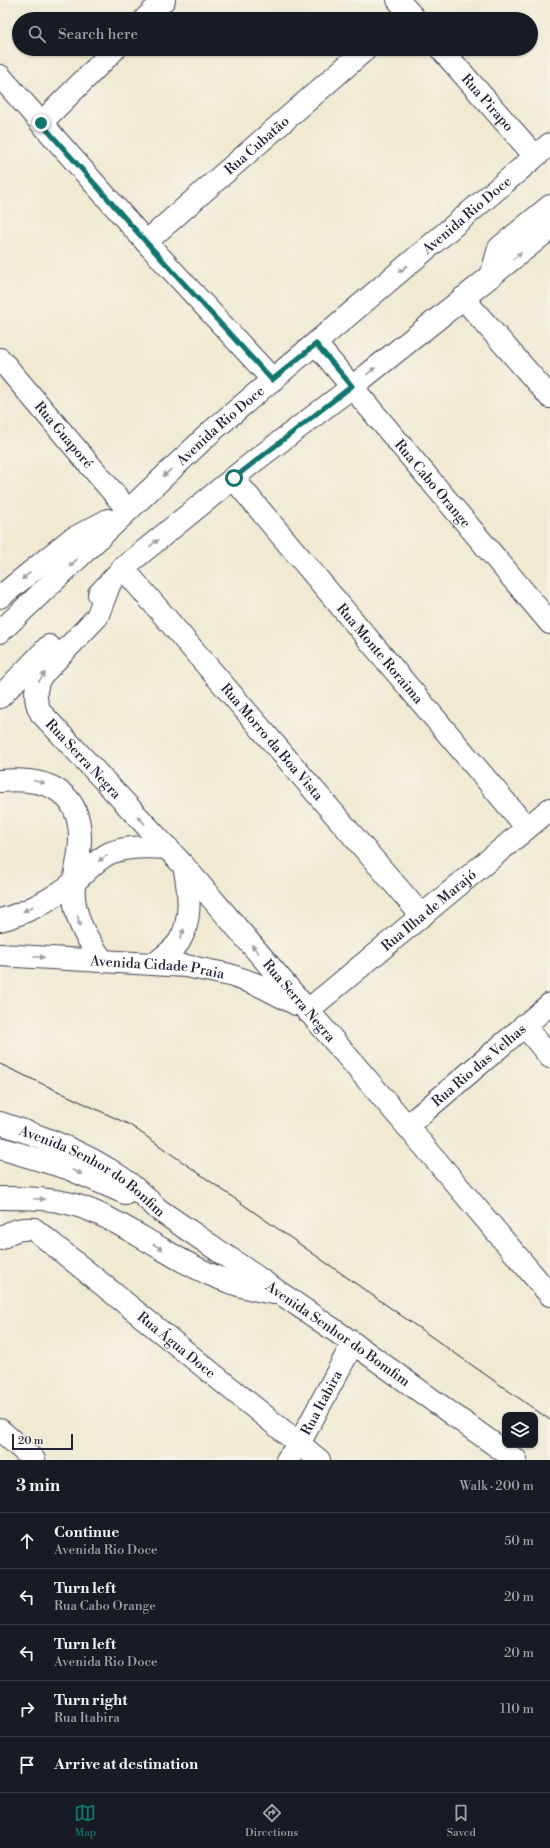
<!DOCTYPE html>
<html lang="en">
<head>
<meta charset="utf-8">
<style>
	:root { --surface:#171b24; --page:#242831; --text:#f1f3f6; --muted:#9ea1a6; --line:#363941; --accent:#0f766e }
	body { margin:0; font-family:"Libre Bodoni",serif; background:var(--page); color:var(--text) }
	.controls { position:absolute; right:12px; bottom:12px; display:grid; overflow:hidden; border-radius:8px; box-shadow:0 1px 3px #0004 }
	.controls button { width:36px; height:36px; display:grid; place-items:center; padding:0; border:0; border-bottom:1px solid var(--line); background:var(--surface); color:var(--text); font:20px sans-serif }
	.scale { position:absolute; left:12px; bottom:10px; width:61px; box-sizing:border-box; padding-left:4px; border:2px solid #22223b; border-top:0; font-size:11px; line-height:14px; white-space:nowrap; color:#22223b; -webkit-text-stroke:3px #f7f3e8; paint-order:stroke }
	.stop { position:absolute; width:12px; height:12px; margin:-9px; border:3px solid #0f766e; border-radius:50%; background:#fff }
	.stop.end { background:#0f766e; border-color:#fff; box-shadow:0 1px 4px #0008 }
	.list { margin:0; padding:0; list-style:none }
	h2 { display:flex; justify-content:space-between; align-items:center; height:52px; margin:0; padding:0 16px; font-size:17px }
	h2 small { font-size:13px; font-weight:400; color:var(--muted) }
	.list li { display:grid; grid-template-columns:26px 1fr auto; gap:12px; align-items:center; box-sizing:border-box; height:56px; padding:0 16px; border-top:1px solid var(--line) }
	.list b { display:block; font-size:15px; white-space:nowrap }
	.list p { margin:0; font-size:13px; white-space:nowrap; color:var(--muted) }
	.list em { font-size:13px; font-style:normal; color:var(--muted) }
	.icon { flex:none; width:22px; height:22px; fill:none; stroke:currentColor; stroke-width:2; stroke-linecap:round; stroke-linejoin:round }
	.map { position:relative; flex:none; width:550px; height:1460px; overflow:hidden }
	.search { position:absolute; background:var(--surface); box-shadow:0 1px 3px #0004; left:12px; right:12px; top:12px; height:44px; display:flex; align-items:center; gap:10px; box-sizing:border-box; padding:0 14px; border-radius:22px; color:var(--muted); font-size:15px }
	.sheet { height:332px; background:var(--surface) }
	nav { display:flex; justify-content:space-around; align-items:center; box-sizing:border-box; height:56px; border-top:1px solid var(--line); background:var(--surface); font-size:11px; color:var(--muted) }
	nav a { display:grid; justify-items:center; gap:2px }
	nav .on { color:var(--accent) }
	.map>svg:first-child { display:block }
	.lines { fill:none; stroke-linecap:round; stroke-linejoin:round }
	.minor-casing { stroke:#414052; stroke-width:24 }
	.major-casing { stroke:#414052; stroke-width:24 }
	.minor { stroke:#fff; stroke-width:22 }
	.major { stroke:#fff; stroke-width:22 }
	.tram { stroke:#22223b; stroke-width:1 }
	.oneway { fill:#9c9ca7 }
	.route { stroke:#0f766e; stroke-width:5 }
	.labels { text-anchor:middle; stroke-width:3; stroke-linejoin:round; paint-order:stroke }
	.street-label { font-size:14px; fill:#22223b; stroke:#f7f3e8 }
</style>
</head>
<body>
<div class="map">
<svg width="550" height="1460" viewBox="0 0 550 1460">
	<rect width="100%" height="100%" fill="#f7f3e8"/>
	<filter id="ink" filterUnits="userSpaceOnUse"><feTurbulence type="fractalNoise" baseFrequency=".025" numOctaves="2"/><feDisplacementMap in="SourceGraphic" scale="8" xChannelSelector="R" yChannelSelector="G"/><feConvolveMatrix kernelMatrix="1 2 1 2 8 2 1 2 1" color-interpolation-filters="sRGB"/></filter>
	<filter id="wash" filterUnits="userSpaceOnUse"><feTurbulence type="fractalNoise" baseFrequency=".012" numOctaves="4" result="noise"/><feDisplacementMap in="SourceGraphic" scale="16" xChannelSelector="R" yChannelSelector="G"/><feGaussianBlur stdDeviation="0.9" result="paint"/><feColorMatrix in="noise" values="0 0 0 0 0 0 0 0 0 0 0 0 0 0 0 0 0 1.4 0 .05"/><feComposite in="paint" operator="in"/></filter>
	<g filter="url(#wash)">
		<rect width="100%" height="100%" fill="#f0ead3"/>
	</g>
	<g filter="url(#ink)">
		<g class="lines">
			<defs>
				<g id="minor">
					<path d="M 398,0 L 415,19"/>
					<path d="M 145,19 L 164,0"/>
					<path id="s1" d="M 441,49 L 535,156"/>
					<path d="M 0,76 L 146,242 L 273,380"/>
					<path d="M 41,123 L 115,49"/>
					<path id="s2" d="M 146,242 L 366,49"/>
					<path d="M 463,298 L 550,397"/>
					<path id="s3" d="M 316,344 L 550,623"/>
					<path id="s4" d="M 0,359 L 128,510"/>
					<path id="s5" d="M 233,478 L 527,828"/>
					<path id="s6" d="M 123,568 L 422,916"/>
					<path id="s7" d="M 307,1011 L 550,809"/>
					<path d="M 524,1025 L 550,1057"/>
					<path id="s8" d="M 407,1126 L 550,1004"/>
					<path id="s9" d="M 0,1239 C 11,1230 21,1228 34,1229 L 319,1460"/>
					<path d="M 0,1430 L 34,1460"/>
					<path id="s10" d="M 287,1460 L 299,1444 L 353,1343"/>
				</g>
				<g id="major">
					<path d="M 491,276 L 499,248 L 550,206"/>
					<path id="s11" d="M 110,583 L 97,617 L 41,676 C 34,689 34,700 41,713 L 184,866 L 407,1126 L 550,1295"/>
					<path d="M 99,594 L 123,568 L 252,463 L 352,387 L 550,229"/>
					<path d="M 0,597 L 70,540 L 108,520"/>
					<path id="s12" d="M 0,632 L 212,431 L 550,144"/>
					<path d="M 0,697 L 49,646"/>
					<path d="M 0,781 C 44,777 81,789 80,840 C 80,860 72,878 74,898 C 77,925 88,940 103,961"/>
					<path d="M 0,920 C 25,914 54,898 74,882 C 86,873 96,859 110,853 C 128,846 148,847 168,848"/>
					<path id="s13" d="M 0,955 L 186,966 L 230,975 L 261,986 L 296,1004"/>
					<path d="M 156,963 C 163,957 173,950 179,942 C 193,919 189,890 184,866"/>
					<path id="s14" d="M 0,1123 C 43,1137 85,1152 122,1178 C 135,1187 147,1199 159,1210 L 353,1343 L 516,1460"/>
					<path d="M 0,1148 L 67,1168 L 125,1193"/>
					<path d="M 0,1198 C 26,1198 51,1198 75,1205 C 106,1214 134,1233 162,1249 C 197,1270 232,1287 274,1293"/>
				</g>
			</defs>
			<use href="#minor" class="minor-casing"/>
			<use href="#major" class="major-casing"/>
			<use href="#minor" class="minor"/>
			<use href="#major" class="major"/>
			<path class="tram" d="M 0,1064 L 130,1125 L 550,1420"/>
		</g>
		<defs><path id="oneway-solid" d="M-6-.8H1V-3.2L6.5 0L1 3.2V.8H-6Z"/></defs>
		<g class="oneway">
			<use href="#oneway-solid" transform="translate(517 256) rotate(-38)"/>
			<use href="#oneway-solid" transform="translate(403 269) rotate(139)"/>
			<use href="#oneway-solid" transform="translate(371 371) rotate(-39)"/>
			<use href="#oneway-solid" transform="translate(167 473) rotate(136)"/>
			<use href="#oneway-solid" transform="translate(154 543) rotate(-39)"/>
			<use href="#oneway-solid" transform="translate(73 563) rotate(136)"/>
			<use href="#oneway-solid" transform="translate(26 576) rotate(140)"/>
			<use href="#oneway-solid" transform="translate(42 677) rotate(-54)"/>
			<use href="#oneway-solid" transform="translate(39 782) rotate(14)"/>
			<use href="#oneway-solid" transform="translate(141 820) rotate(-133)"/>
			<use href="#oneway-solid" transform="translate(103 858) rotate(145)"/>
			<use href="#oneway-solid" transform="translate(28 909) rotate(152)"/>
			<use href="#oneway-solid" transform="translate(79 921) rotate(74)"/>
			<use href="#oneway-solid" transform="translate(182 934) rotate(-70)"/>
			<use href="#oneway-solid" transform="translate(255 949) rotate(-131)"/>
			<use href="#oneway-solid" transform="translate(39 957) rotate(3)"/>
			<use href="#oneway-solid" transform="translate(77 1172) rotate(23)"/>
			<use href="#oneway-solid" transform="translate(39 1199) rotate(3)"/>
			<use href="#oneway-solid" transform="translate(158 1247) rotate(31)"/>
		</g>
	</g>
	<g class="lines" filter="url(#ink)">
		<path class="route" d="M 41,123 L 146,242 L 272,380 L 316,344 L 352,386 L 234,478"/>
	</g>
	<g class="labels">
		<g class="street-label">
			<text dy="5" stroke="none"><textPath href="#s1" startOffset="71">Rua Pirapo</textPath></text>
			<text dy="5" stroke="none"><textPath href="#s2" startOffset="147">Rua Cubatão</textPath></text>
			<text dy="5" stroke="none"><textPath href="#s12" startOffset="626">Avenida Rio Doce</textPath></text>
			<text dy="5" stroke="none"><textPath href="#s12" startOffset="302">Avenida Rio Doce</textPath></text>
			<text dy="5" stroke="none"><textPath href="#s4" startOffset="99">Rua Guaporé</textPath></text>
			<text dy="5" stroke="none"><textPath href="#s3" startOffset="182">Rua Cabo Orange</textPath></text>
			<text dy="5" stroke="none"><textPath href="#s5" startOffset="229">Rua Monte Roraima</textPath></text>
			<text dy="5" stroke="none"><textPath href="#s6" startOffset="229">Rua Morro da Boa Vista</textPath></text>
			<text dy="5" stroke="none"><textPath href="#s11" startOffset="219">Rua Serra Negra</textPath></text>
			<text dy="5" stroke="none"><textPath href="#s7" startOffset="158">Rua Ilha de Marajó</textPath></text>
			<text dy="5" stroke="none"><textPath href="#s13" startOffset="158">Avenida Cidade Praia</textPath></text>
			<text dy="5" stroke="none"><textPath href="#s11" startOffset="543">Rua Serra Negra</textPath></text>
			<text dy="5" stroke="none"><textPath href="#s8" startOffset="94">Rua Rio das Velhas</textPath></text>
			<text dy="5" stroke="none"><textPath href="#s14" startOffset="105">Avenida Senhor do Bonfim</textPath></text>
			<text dy="5" stroke="none"><textPath href="#s14" startOffset="401">Avenida Senhor do Bomfim</textPath></text>
			<text dy="5" stroke="none"><textPath href="#s9" startOffset="220">Rua Água Doce</textPath></text>
			<text dy="5" stroke="none"><textPath href="#s10" startOffset="67">Rua Itabira</textPath></text>
		</g>
	</g>
</svg>
<div class="controls">
<button><svg class="icon" aria-label="layers" viewBox="0 0 24 24"><path d="M12 4l9 5-9 5-9-5zM3 14l9 5 9-5"/></svg></button>
</div>
<div class="scale">20 m</div>
<div class="stop" style="left:234px;top:478px"></div>
<div class="stop end" style="left:41px;top:123px"></div>
<div class="search"><svg class="icon" aria-label="search" viewBox="0 0 24 24"><circle cx="10" cy="10" r="6"/><path d="M15 15l6 6"/></svg>Search here</div>
</div>
<section class="sheet">
<h2>3 min<small>Walk · 200 m</small></h2>
<ul class="list">
<li><svg class="icon" aria-label="ahead" viewBox="0 0 24 24"><path d="M12 20V5M6 11l6-6 6 6"/></svg><div><b>Continue</b><p>Avenida Rio Doce</p></div><em>50 m</em></li>
<li><svg class="icon" aria-label="left" viewBox="0 0 24 24"><path d="M17 20v-9H6M10 6l-5 5 5 5"/></svg><div><b>Turn left</b><p>Rua Cabo Orange</p></div><em>20 m</em></li>
<li><svg class="icon" aria-label="left" viewBox="0 0 24 24"><path d="M17 20v-9H6M10 6l-5 5 5 5"/></svg><div><b>Turn left</b><p>Avenida Rio Doce</p></div><em>20 m</em></li>
<li><svg class="icon" aria-label="right" viewBox="0 0 24 24"><path d="M7 20v-9h11M14 6l5 5-5 5"/></svg><div><b>Turn right</b><p>Rua Itabira</p></div><em>110 m</em></li>
<li><svg class="icon" aria-label="arrive" viewBox="0 0 24 24"><path d="M6 21V4h12l-3 4 3 4H6"/></svg><div><b>Arrive at destination</b></div></li>
</ul>
</section>
<nav>
<a class="on"><svg class="icon" aria-label="map" viewBox="0 0 24 24"><path d="M3 6l6-2 6 2 6-2v14l-6 2-6-2-6 2zM9 4v14M15 6v14"/></svg>Map</a>
<a><svg class="icon" aria-label="directions" viewBox="0 0 24 24"><path d="M12 3l9 9-9 9-9-9zM9 14v-3h6M13 9l2 2-2 2"/></svg>Directions</a>
<a><svg class="icon" aria-label="saved" viewBox="0 0 24 24"><path d="M7 4h10v16l-5-4-5 4z"/></svg>Saved</a>
</nav>
</body>
</html>
